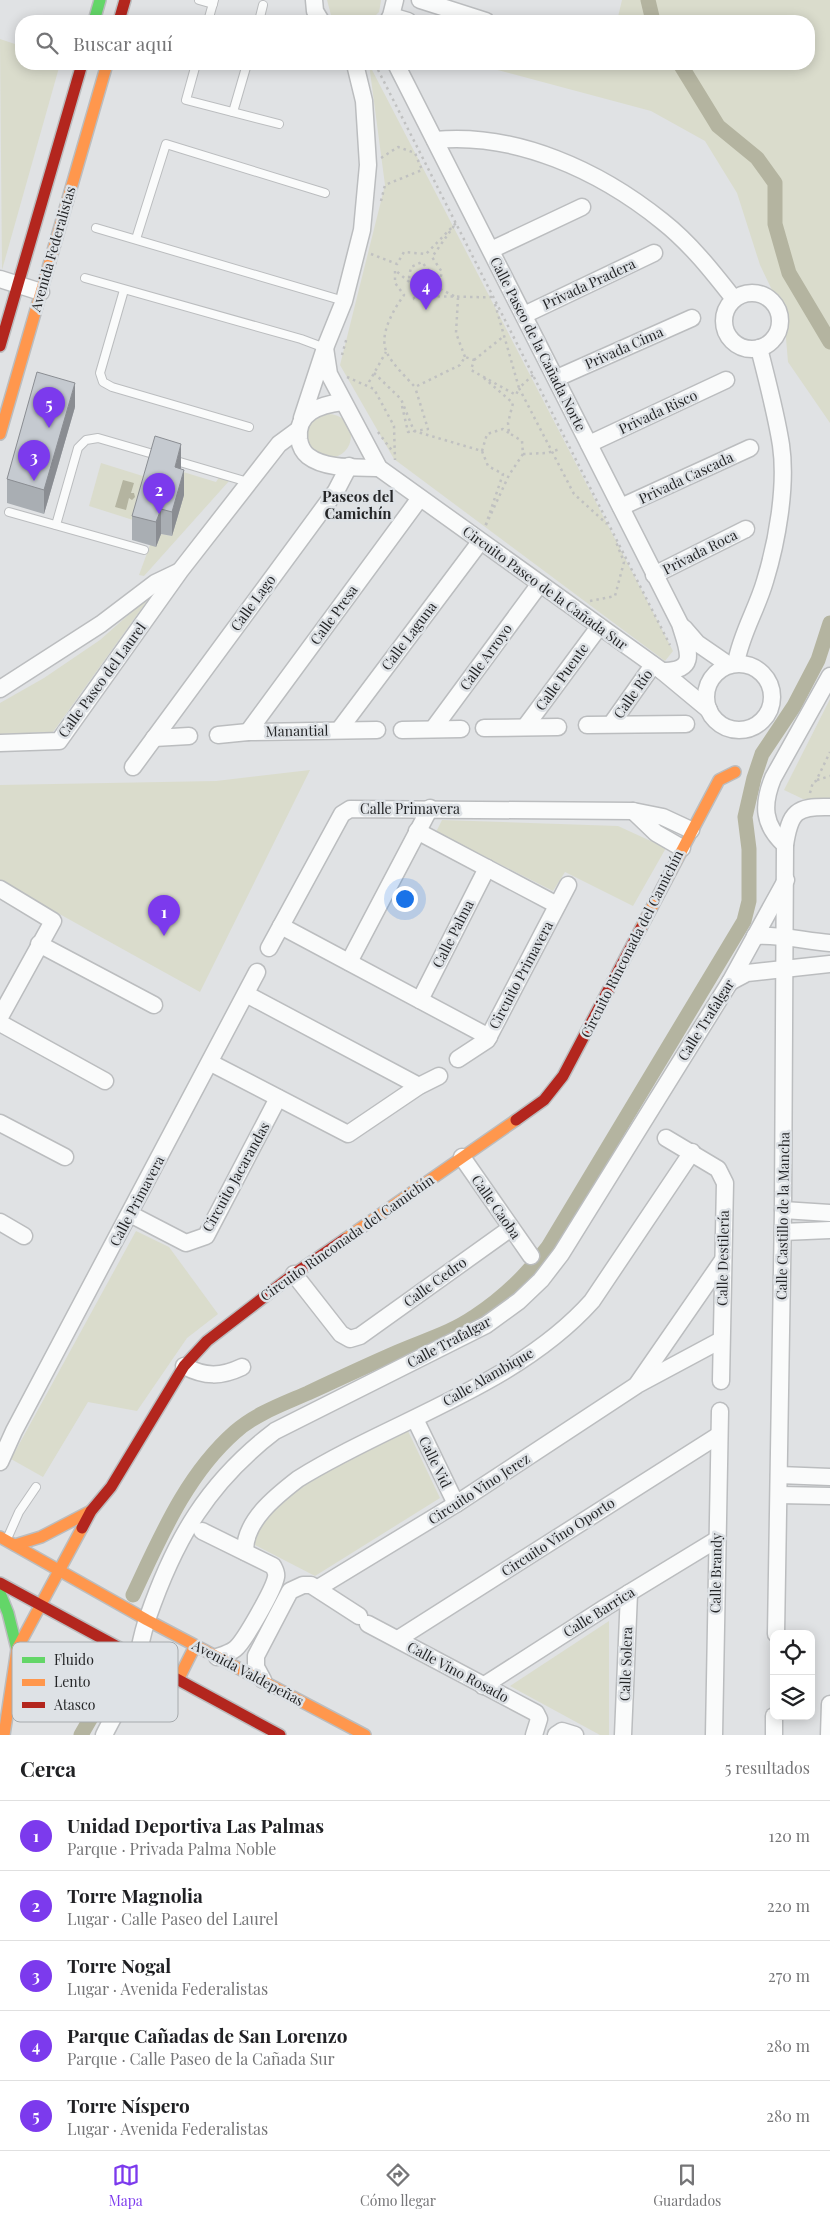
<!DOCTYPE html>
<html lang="es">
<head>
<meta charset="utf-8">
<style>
	:root { --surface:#fff; --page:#f6f6f6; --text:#202124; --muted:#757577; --line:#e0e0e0; --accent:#7c3aed }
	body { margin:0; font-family:"Playfair Display",serif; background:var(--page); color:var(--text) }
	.controls { position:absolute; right:15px; bottom:15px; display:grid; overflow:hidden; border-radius:10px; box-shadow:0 2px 12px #0003 }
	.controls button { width:45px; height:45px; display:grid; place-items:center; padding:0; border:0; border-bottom:1px solid var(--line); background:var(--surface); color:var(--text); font:25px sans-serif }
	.you { position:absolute; left:404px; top:898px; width:18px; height:18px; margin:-12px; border:4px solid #fff; border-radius:50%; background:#1a73e8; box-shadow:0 0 0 8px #1a73e833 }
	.badge { display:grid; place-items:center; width:32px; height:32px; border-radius:50%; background:var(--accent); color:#fff; font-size:16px; font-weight:700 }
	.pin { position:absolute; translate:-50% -41px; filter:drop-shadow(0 1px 2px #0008) }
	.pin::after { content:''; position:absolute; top:26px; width:18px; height:15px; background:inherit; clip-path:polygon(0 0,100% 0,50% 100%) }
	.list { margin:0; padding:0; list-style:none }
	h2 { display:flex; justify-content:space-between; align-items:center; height:65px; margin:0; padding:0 20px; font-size:21px }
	h2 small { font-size:16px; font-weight:400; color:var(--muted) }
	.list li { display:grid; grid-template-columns:32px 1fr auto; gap:15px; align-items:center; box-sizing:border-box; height:70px; padding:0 20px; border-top:1px solid var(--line) }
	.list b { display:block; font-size:19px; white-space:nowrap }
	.list p { margin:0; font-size:16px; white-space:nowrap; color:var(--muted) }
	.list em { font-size:16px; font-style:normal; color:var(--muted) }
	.icon { flex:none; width:28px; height:28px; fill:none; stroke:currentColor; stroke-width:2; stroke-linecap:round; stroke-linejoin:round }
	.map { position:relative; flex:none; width:830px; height:1735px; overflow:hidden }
	.search { position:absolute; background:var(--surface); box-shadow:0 2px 12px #0003; left:15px; right:15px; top:15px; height:55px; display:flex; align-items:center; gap:12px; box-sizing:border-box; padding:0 18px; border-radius:20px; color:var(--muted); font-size:19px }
	.sheet { height:415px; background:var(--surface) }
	nav { display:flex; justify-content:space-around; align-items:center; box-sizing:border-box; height:70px; border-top:1px solid var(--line); background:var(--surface); font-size:14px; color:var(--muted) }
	nav a { display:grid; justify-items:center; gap:2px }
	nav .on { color:var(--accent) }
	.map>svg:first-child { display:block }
	.green { fill:#dadccc }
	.water { fill:#b4b4a0 }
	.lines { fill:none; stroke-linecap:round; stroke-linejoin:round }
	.canal { stroke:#b4b4a0; stroke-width:15 }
	.lane-casing { stroke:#bbbdbf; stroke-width:10 }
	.street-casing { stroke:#bbbdbf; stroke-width:19 }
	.fast-casing { stroke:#bbbdbf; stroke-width:14 }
	.slow-casing { stroke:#bbbdbf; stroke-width:14 }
	.jam-casing { stroke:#bbbdbf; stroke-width:14 }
	.path { stroke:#c0c1c1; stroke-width:2.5; stroke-dasharray:2.5 4; stroke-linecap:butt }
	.lane { stroke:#fafbfb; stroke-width:8 }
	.street { stroke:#fafbfb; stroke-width:16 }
	.fast { stroke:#63d668; stroke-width:11 }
	.slow { stroke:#ff974d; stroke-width:11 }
	.jam { stroke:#b3261e; stroke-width:11 }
	.wall { fill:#a9aeb3 }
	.shaded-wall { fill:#8a8d92 }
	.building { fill:#c5cad0; stroke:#8a8d92 }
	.labels { text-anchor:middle; stroke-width:5; stroke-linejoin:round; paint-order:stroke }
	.street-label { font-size:14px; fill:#252628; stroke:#dee2e6 }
	.neighbourhood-label { font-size:15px; font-weight:bold; fill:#252628; stroke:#dee2e6 }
	.key { fill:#dee2e6; stroke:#a6aaad; stroke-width:1 }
	.key-label { font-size:14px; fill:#252628 }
</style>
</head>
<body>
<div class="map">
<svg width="830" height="1735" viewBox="0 0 830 1735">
	<rect width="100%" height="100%" fill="#e0e2e4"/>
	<g class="green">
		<path d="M 327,0 L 381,0 L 381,1 L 379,12 L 370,21 L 338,21 L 331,15 Z"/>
		<path d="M 622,0 L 830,0 L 830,423 L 788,362 L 784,315 L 760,265 L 737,193 L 705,141 L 651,111 L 490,68 L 492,64 L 809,64 L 809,21 L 617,21 Z"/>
		<path d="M 0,39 L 21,46 L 21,64 L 60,64 L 2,270 Z"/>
		<path d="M 369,64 L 673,651 L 665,661 L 394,459 L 340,365 L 385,185 Z"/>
		<circle cx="329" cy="436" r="22"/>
		<path d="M 101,463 L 146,477 L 133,520 L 89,506 Z"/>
		<path d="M 180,471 L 216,482 L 220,476 L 229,481 L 144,576 L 139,575 L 150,545 L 161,534 L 172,536 Z"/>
		<path d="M 152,594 L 53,732 L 0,734 L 0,703 L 44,678 L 100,640 Z"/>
		<path d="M 830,699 L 830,799 L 803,799 L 784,790 Z"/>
		<path d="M 310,770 L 200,992 L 0,881 L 0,785 L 216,781 Z"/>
		<path d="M 442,820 L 618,826 L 666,848 L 633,906 L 565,872 L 553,891 L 436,832 Z"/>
		<path d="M 136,1231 L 169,1247 L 218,1314 L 187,1338 L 137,1411 L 88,1402 L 43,1477 L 11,1459 Z"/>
		<path d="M 408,1431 L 440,1498 L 315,1576 L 251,1543 C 266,1492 362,1451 408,1431 Z"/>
		<path d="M 609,1621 L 609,1735 L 600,1735 L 510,1686 Z"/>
	</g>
	<path class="water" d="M 123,480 L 134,483 L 131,493 L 134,493 L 135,497 L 132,500 L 129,498 L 126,510 L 115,507 Z"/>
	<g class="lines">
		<g class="canal">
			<path d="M 648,0 L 653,21"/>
			<path d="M 680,64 L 718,126 L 757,158 L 775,183 L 775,224 L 789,273 L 830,342"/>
			<path d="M 133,1595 C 160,1538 186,1475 235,1432 C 255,1414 283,1404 308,1393 C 338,1379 368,1365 398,1352 C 423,1341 451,1333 474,1317 C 503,1298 527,1275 548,1247 L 744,921 L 749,901 L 749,849 L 745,817 L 754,778 L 762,754 L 794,706 L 818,660 L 830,623"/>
			<path d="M 81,1735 L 112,1681 L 115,1665"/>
		</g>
		<defs>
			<g id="lane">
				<path d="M 199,0 L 213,4"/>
				<path d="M 208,21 L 214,0"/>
				<path d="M 259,21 L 263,5"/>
				<path d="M 196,64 L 186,100 L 279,124"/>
				<path d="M 233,112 L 247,64"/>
				<path d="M 96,228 L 344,301"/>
				<path d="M 136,239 L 166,144 L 325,193"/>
				<path d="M 85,278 L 301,339 L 325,348"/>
				<path d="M 124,290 L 100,373 L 103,382 L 112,387 L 249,427"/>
				<path d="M 173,460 L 248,482"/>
				<path d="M 9,512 L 144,550"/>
				<path d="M 56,525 L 78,448 L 86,440 L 98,438 L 160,456"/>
				<path d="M 7,1539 L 19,1512 L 36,1487"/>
			</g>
			<g id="street">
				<path d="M 314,0 L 315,11 L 321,21"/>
				<path d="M 420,0 L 486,21"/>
				<path d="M 391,16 L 408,21"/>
				<path d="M 388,21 L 391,16 L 395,0"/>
				<path d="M 396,64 L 680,624 C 688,650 699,671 662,671"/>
				<path d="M 435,140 C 516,132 600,171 662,221 C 690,243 712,271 734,299"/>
				<path d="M 491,250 L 582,207"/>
				<path d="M 0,279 L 41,292"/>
				<circle cx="752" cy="321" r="28"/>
				<path d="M 524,315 L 654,253"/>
				<path d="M 325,348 L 329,374 L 379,468 L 662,671 L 709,710"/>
				<path d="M 557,378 L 692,318"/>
				<path d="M 342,402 C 320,405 296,412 299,439 C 300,445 303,452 308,456 C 326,470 358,467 379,468"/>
				<path d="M 302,418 L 325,348 L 344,301 L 362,230 L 368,165 L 364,101 L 355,64"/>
				<path d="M 589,444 L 726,380"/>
				<path d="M 621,507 L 750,448"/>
				<path d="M 654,575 L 746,529"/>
				<path d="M 684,628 L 697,643 L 729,665"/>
				<path d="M 736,663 C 741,634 757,609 765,581 C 777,542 787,486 781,445 C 776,413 767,380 759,348"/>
				<circle cx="739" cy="697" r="33"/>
				<path d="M 0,689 L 101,624 L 155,583 L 178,572"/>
				<path d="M 612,723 L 653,665"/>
				<path d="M 587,725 L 686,724"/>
				<path d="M 525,727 L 599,627"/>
				<path d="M 484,728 L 558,727"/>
				<path d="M 433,729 L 539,585"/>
				<path d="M 339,730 L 480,542"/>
				<path d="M 402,730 L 461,729"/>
				<path d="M 248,732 L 420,498"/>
				<path d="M 218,735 L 248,732 L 377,730"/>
				<path d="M 154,738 L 189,736"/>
				<path d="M 0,743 L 59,741 L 180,571 L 279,444 L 298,430"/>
				<path d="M 133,767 L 336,491 L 349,466"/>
				<path d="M 633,811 L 656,833 L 682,848"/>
				<path d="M 417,831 L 557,905"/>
				<path d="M 785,845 C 763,825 762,805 773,778 L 830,676"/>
				<path d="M 0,889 L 53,921 L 0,1017"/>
				<path d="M 281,926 L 489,1037"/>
				<path d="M 755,936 C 779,934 805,941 830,943"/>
				<path d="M 39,944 L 154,1005"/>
				<path d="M 269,948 L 342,814 L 350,809 L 633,811 L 663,817 L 691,830"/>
				<path d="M 349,962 L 430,808"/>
				<path d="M 730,982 L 747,973 L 830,964"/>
				<path d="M 246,994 L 419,1086"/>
				<path d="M 420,1000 L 487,868"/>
				<path d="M 0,1023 L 105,1081"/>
				<path d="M 458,1059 L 487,1040 L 568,885"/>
				<path d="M 211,1063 L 348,1134 L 419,1086 L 439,1076"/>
				<path d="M 0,1123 L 65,1157"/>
				<path d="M 666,1138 L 718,1169 L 725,1183 L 721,1381"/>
				<path d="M 462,1157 L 531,1256"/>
				<path d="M 783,1210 L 830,1213"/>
				<path d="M 130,1214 L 186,1243 L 206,1236 L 278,1098"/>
				<path d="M 0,1222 L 24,1236"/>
				<path d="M 783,1232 L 830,1230"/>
				<path d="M 294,1274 L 341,1334 L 350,1339 L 360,1336 L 511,1228"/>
				<path d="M 184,1366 C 205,1377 221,1377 242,1367"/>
				<path d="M 638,1383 L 723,1260"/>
				<path d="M 415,1419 L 456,1504"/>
				<path d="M 0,1462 L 14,1431 L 257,972"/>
				<path d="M 779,1475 L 830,1477"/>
				<path d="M 779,1495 L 830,1496"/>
				<path d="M 202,1531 L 273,1566 C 275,1570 277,1573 276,1577 C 274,1589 244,1642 235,1649 C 230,1653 223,1655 217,1657"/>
				<path d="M 245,1552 C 244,1521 276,1496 298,1479 C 393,1420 516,1386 592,1301 L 692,1152"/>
				<path d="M 318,1588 L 456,1504 L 637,1385 L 721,1340"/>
				<path d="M 368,1624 L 536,1713 L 539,1719 L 534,1735"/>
				<path d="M 776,1634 L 783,1210 L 785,845 C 790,812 796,806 830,807"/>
				<path d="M 398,1639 L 719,1435"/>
				<path d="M 263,1680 L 256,1667 L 256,1656 L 290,1591 L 303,1585 L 311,1585 L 359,1616"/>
				<path d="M 483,1686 L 606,1607 L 716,1540"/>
				<path d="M 104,1735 C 114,1715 127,1694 134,1673 C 139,1655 141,1635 148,1617 C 175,1539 208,1482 275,1431 L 486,1325 L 519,1301 L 541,1280 L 561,1254 L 730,982 L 786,880"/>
				<path d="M 556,1735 L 562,1731 L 575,1735"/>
				<path d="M 623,1735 L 629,1593"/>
				<path d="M 714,1735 L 720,1411"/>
				<path d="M 774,1735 L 774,1716"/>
				<path d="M 829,1735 L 830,1704"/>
			</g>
			<g id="fast">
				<path d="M 94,21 L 100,0"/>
				<path d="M 0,1593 L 8,1613 L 17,1649"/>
			</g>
			<g id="slow">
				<path d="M 0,434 L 107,64"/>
				<path d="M 641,928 L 719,780 L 735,772"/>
				<path d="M 345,1239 L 516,1120"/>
				<path d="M 0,1537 L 147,1620 L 365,1735"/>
				<path d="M 15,1545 L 41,1537 L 91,1511"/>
				<path d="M 178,1680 L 195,1646"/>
				<path d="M 4,1735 L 17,1649 L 82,1528"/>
			</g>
			<g id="jam">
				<path d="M 119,21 L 125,0"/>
				<path d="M 0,346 L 82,64"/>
				<path d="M 516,1120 L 544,1100 L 563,1076 L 641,928"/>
				<path d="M 82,1528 L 91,1511 L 111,1487 L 184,1366 L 207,1341 L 294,1274 L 345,1239"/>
				<path d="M 0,1583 L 280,1735"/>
			</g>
		</defs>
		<use href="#lane" class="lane-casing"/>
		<use href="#street" class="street-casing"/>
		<use href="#fast" class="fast-casing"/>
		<use href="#slow" class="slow-casing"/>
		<use href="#jam" class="jam-casing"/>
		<g class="path">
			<path d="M 375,64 L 670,645"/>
			<path d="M 381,201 L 385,185 L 422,170 L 415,153 L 398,147 L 381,158"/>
			<path d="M 371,254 L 397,264 L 404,252 L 426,254 L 456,223 L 432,257 L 442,272 L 438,288"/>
			<path d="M 430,284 L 429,271 L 422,262 L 411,267 L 409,277 L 414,286 L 430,284 L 458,298 L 456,333 L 465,357"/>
			<path d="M 492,297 C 466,298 440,294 414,299 L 414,286 L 395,270 L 395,283 L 404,295 C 394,309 378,335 387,353 C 393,365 406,377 415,387 L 460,365 L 465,357 L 474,360 L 471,370 L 516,395 L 519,388"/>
			<path d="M 495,304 L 519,388 L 533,375"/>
			<path d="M 342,355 L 347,337"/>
			<path d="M 474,360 L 504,336"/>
			<path d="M 374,373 L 401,399 L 414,431 L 482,451 L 488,466 L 503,474 L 485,527 L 509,475 L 523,454 L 522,441 L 509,433 L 508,423 L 513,403 L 484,378"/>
			<path d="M 347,377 L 374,389 L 394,426 L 395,460"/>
			<path d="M 369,382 L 386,352"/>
			<path d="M 519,388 L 574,494 L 607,524"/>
			<path d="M 402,406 L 408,432 L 428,429 L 415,387"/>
			<path d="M 378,432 L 393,452"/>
			<path d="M 482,451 L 487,434 L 503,429 L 509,433"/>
			<path d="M 523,454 L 547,453 L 560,449"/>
			<path d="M 590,601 L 615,596 L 624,562 L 616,542"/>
			<path d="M 817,780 L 830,776"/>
			<path d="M 810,793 L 813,782 L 816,781 L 830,752"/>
		</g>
		<use href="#lane" class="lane"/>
		<use href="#street" class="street"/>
		<use href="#fast" class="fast"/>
		<use href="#slow" class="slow"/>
		<use href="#jam" class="jam"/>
	</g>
	<g class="wall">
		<path d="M 75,407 L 44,514 L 7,503 L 7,479 Z"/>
		<path d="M 181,469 L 184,495 L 172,536 L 161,534 L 156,547 L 132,540 L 132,516 Z"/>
	</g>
	<g class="shaded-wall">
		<path d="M 75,383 L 75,407 L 44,514 L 44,490 Z"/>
		<path d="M 181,444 L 181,468 L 175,492 L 175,467 Z"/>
		<path d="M 184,470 L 184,495 L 172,536 L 172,512 Z"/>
		<path d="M 161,509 L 161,534 L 156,547 L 156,522 Z"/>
	</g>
	<g class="building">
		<path d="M 37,372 L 75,383 L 44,490 L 7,479 Z"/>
		<path d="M 155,436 L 181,444 L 175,467 L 184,470 L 172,512 L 161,509 L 156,522 L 132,516 Z"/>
	</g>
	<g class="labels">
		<g class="street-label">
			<text transform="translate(53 249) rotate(-74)" y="5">Avenida Federalistas</text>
			<text transform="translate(589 284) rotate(-25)" y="5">Privada Pradera</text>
			<text transform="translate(538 344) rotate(63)" y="5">Calle Paseo de la Cañada Norte</text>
			<text transform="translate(624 348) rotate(-24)" y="5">Privada Cima</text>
			<text transform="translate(658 412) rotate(-25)" y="5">Privada Risco</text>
			<text transform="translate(686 478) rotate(-25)" y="5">Privada Cascada</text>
			<text transform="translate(700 552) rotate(-27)" y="5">Privada Roca</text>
			<text transform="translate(545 588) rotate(36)" y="5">Circuito Paseo de la Cañada Sur</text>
			<text transform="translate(253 603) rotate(-54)" y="5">Calle Lago</text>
			<text transform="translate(334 615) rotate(-54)" y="5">Calle Presa</text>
			<text transform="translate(409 636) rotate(-53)" y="5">Calle Laguna</text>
			<text transform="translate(486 657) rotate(-54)" y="5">Calle Arroyo</text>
			<text transform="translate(562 677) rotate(-54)" y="5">Calle Puente</text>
			<text transform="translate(102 680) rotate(-54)" y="5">Calle Paseo del Laurel</text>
			<text transform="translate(633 694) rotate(-55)" y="5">Calle Río</text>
			<text transform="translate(297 731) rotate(-1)" y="5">Manantial</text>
			<text x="410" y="814">Calle Primavera</text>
			<text transform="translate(453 934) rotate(-63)" y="5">Calle Palma</text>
			<text transform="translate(632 944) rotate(-63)" y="5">Circuito Rinconada del Camichín</text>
			<text transform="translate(521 975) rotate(-62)" y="5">Circuito Primavera</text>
			<text transform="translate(706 1020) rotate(-58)" y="5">Calle Trafalgar</text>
			<text transform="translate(236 1177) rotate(-61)" y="5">Circuito Jacarandas</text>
			<text transform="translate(137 1201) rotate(-62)" y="5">Calle Primavera</text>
			<text transform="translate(496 1207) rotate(55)" y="5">Calle Caoba</text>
			<text transform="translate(783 1216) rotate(-89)" y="5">Calle Castillo de la Mancha</text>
			<text transform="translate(347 1238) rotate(-35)" y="5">Circuito Rinconada del Camichín</text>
			<text transform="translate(723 1258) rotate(-89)" y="5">Calle Destilería</text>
			<text transform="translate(435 1282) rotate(-36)" y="5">Calle Cedro</text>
			<text transform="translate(449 1342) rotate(-28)" y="5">Calle Trafalgar</text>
			<text transform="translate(488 1377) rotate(-30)" y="5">Calle Alambique</text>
			<text transform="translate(435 1462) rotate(64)" y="5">Calle Vid</text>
			<text transform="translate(479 1489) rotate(-33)" y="5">Circuito Vino Jerez</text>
			<text transform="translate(558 1537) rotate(-33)" y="5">Circuito Vino Oporto</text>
			<text transform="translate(716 1573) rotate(-89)" y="5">Calle Brandy</text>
			<text transform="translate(599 1612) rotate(-32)" y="5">Calle Barrica</text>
			<text transform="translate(626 1664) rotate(-88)" y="5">Calle Solera</text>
			<text transform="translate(458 1672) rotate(28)" y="5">Calle Vino Rosado</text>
			<text transform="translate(248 1673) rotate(28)" y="5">Avenida Valdepeñas</text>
		</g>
		<g class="neighbourhood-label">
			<text x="358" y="502">Paseos del<tspan x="358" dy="17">Camichín</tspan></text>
		</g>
	</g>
	<rect x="12" y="1642" width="166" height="80" rx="8" class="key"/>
	<rect x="22" y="1657" width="23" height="6" fill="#63d668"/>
	<rect x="22" y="1679" width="23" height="7" fill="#ff974d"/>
	<rect x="22" y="1702" width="23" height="6" fill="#b3261e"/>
	<g class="key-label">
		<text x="54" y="1665">Fluido</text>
		<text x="54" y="1687">Lento</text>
		<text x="54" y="1710">Atasco</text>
	</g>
</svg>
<div class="controls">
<button><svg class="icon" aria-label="locate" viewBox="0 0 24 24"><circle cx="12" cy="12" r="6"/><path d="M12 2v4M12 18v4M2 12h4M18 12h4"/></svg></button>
<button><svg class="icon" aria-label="layers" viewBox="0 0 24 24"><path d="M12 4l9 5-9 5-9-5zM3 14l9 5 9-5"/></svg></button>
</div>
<div class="you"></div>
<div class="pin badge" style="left:164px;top:936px">1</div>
<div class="pin badge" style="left:159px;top:514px">2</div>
<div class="pin badge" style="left:34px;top:481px">3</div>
<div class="pin badge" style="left:426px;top:310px">4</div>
<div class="pin badge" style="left:49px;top:428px">5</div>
<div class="search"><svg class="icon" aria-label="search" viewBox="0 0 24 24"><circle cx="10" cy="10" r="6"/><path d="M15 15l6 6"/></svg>Buscar aquí</div>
</div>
<section class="sheet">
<h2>Cerca<small>5 resultados</small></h2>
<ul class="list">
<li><span class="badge">1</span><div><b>Unidad Deportiva Las Palmas</b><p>Parque · Privada Palma Noble</p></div><em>120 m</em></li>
<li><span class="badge">2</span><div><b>Torre Magnolia</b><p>Lugar · Calle Paseo del Laurel</p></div><em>220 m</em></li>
<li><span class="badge">3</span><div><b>Torre Nogal</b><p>Lugar · Avenida Federalistas</p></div><em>270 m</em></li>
<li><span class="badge">4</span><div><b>Parque Cañadas de San Lorenzo</b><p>Parque · Calle Paseo de la Cañada Sur</p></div><em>280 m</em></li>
<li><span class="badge">5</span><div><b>Torre Níspero</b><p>Lugar · Avenida Federalistas</p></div><em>280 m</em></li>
</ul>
</section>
<nav>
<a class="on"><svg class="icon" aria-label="map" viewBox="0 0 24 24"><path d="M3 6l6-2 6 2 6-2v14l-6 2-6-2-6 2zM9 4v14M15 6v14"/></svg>Mapa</a>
<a><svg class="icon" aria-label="directions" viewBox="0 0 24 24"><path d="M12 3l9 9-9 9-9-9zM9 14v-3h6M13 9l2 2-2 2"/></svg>Cómo llegar</a>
<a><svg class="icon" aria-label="saved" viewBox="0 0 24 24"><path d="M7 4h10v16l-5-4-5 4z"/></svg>Guardados</a>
</nav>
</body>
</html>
